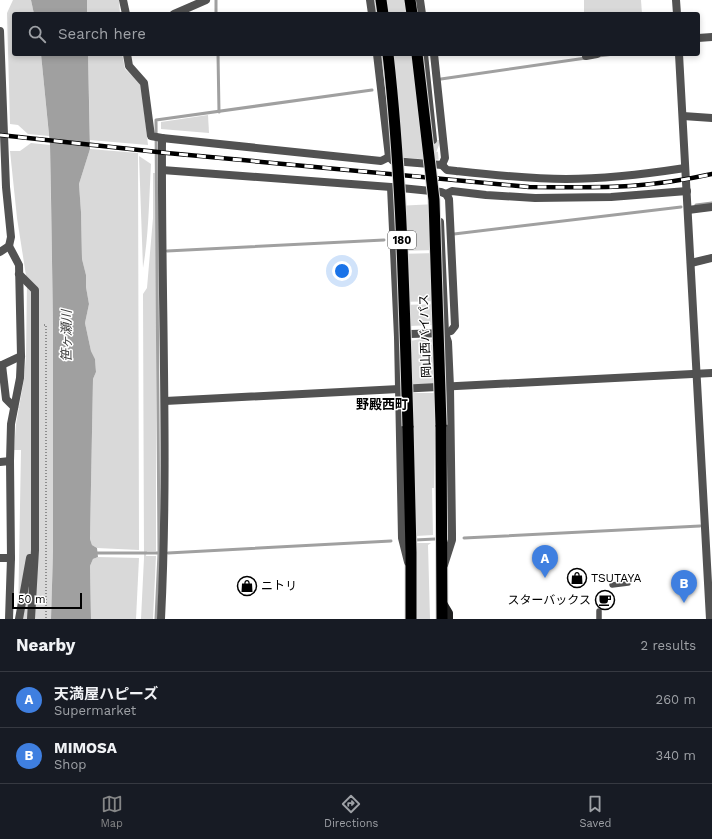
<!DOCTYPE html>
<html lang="en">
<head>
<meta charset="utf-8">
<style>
	:root { --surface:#171b24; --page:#20242c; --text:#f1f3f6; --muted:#9ea1a6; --line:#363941; --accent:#858687 }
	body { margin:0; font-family:"Work Sans","Noto Sans JP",sans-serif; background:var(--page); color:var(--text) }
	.scale { position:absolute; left:12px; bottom:10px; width:70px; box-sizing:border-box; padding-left:4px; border:2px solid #000; border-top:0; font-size:11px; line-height:14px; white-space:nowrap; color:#000; -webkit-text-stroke:3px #fff; paint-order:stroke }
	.you { position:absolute; left:342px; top:271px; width:14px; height:14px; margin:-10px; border:3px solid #fff; border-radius:50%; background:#1a73e8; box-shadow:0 0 0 6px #1a73e833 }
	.badge { display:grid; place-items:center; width:26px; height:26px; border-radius:50%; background:var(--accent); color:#fff; font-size:13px; font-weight:700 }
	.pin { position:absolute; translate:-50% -33px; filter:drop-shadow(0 1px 2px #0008) }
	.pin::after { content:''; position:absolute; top:21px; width:14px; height:12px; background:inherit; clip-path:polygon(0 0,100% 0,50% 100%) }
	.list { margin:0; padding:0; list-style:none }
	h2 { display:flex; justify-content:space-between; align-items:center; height:52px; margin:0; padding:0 16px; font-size:17px }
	h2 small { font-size:13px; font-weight:400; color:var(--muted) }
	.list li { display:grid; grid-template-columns:26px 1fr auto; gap:12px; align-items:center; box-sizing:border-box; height:56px; padding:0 16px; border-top:1px solid var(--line) }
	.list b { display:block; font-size:15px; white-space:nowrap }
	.list p { margin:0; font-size:13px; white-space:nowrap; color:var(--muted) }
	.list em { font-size:13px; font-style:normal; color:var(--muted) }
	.icon { flex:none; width:22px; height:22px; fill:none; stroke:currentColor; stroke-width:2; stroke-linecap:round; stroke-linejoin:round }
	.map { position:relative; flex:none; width:712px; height:619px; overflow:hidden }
	.search { position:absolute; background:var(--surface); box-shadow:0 2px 6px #0003; left:12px; right:12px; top:12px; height:44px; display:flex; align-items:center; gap:10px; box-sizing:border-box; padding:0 14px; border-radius:4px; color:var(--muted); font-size:15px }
	.sheet { height:164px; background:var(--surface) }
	nav { display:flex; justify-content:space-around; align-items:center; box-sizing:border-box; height:56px; border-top:1px solid var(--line); background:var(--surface); font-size:11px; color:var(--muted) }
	nav a { display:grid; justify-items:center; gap:2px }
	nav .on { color:var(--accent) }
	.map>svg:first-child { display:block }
	.green { fill:#d9d9d9; fill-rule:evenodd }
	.water { fill:#a0a0a0 }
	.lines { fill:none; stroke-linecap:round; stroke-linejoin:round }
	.stream { stroke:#a0a0a0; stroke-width:3 }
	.minor-tunnel { stroke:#d9d9d9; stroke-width:8; stroke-dasharray:8 4; stroke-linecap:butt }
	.trunk-casing { stroke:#dbdbdb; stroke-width:13 }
	.path { stroke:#747474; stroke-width:1.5; stroke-dasharray:1 2; stroke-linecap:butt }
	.service { stroke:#525252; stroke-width:5.5 }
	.minor { stroke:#525252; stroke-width:8 }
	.tertiary { stroke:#525252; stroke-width:8 }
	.secondary { stroke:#1f1f1f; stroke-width:8 }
	.trunk { stroke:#000; stroke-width:11 }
	.rail-casing { stroke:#000; stroke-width:4.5 }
	.rail { stroke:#fff; stroke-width:3; stroke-dasharray:9; stroke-linecap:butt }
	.trunk-bridge-casing { stroke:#dbdbdb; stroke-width:13; stroke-linecap:butt }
	.trunk-bridge { stroke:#000; stroke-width:11 }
	.labels { text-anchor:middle; stroke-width:3; stroke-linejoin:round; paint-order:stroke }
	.shield { fill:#fff; stroke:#4c4c4c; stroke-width:1 }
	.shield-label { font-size:11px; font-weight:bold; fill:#000 }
	.street-label { font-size:12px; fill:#000; stroke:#fff }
	.poi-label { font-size:12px; fill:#000; stroke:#fff; text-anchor:start }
	.water-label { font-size:13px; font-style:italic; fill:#414141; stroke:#fff }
	.neighbourhood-label { font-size:13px; font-weight:bold; fill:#000; stroke:#fff }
</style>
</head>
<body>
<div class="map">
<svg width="712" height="619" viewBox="0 0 712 619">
	<rect width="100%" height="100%" fill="#fff"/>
	<g class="green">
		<path d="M 13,0 L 31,0 L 34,14 L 14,14 L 14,54 L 41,54 L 49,136 L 28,134 L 18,125 L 10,124 L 7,13 Z"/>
		<path d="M 87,0 L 119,0 L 120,14 L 87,14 Z"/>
		<path d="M 373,0 L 418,0 L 420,14 L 376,14 Z"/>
		<path d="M 584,0 L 641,0 L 642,14 L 584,14 Z"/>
		<path d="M 88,54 L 122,54 L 125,69 L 141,84 L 148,145 L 90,140 Z"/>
		<path d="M 380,54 L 421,54 L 432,140 L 441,140 L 433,160 L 396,157 L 389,131 L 385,95 L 387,89 L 385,72 L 382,67 Z"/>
		<path d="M 208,115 L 209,133 L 161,129 L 161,122 Z"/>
		<path d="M 31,143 L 50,145 L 53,324 L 53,552 L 51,619 L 18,619 L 21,450 L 14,450 L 16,424 L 24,379 L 26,356 L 27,282 L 17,218 L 10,151 L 20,151 Z"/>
		<path d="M 90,149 L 138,153 L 139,550 L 97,548 L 92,545 L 90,539 L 93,379 L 96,372 L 95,359 L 91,351 L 85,323 L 89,304 L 86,287 L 86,275 L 82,259 L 81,212 L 79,184 Z"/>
		<path d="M 139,156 L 151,164 C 149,199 149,234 143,268 Z"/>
		<path d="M 153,173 L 155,173 L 156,218 L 156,551 L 147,551 L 146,556 L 156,556 L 153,619 L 141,619 L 144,558 L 143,294 L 147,288 L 153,218 Z"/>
		<path d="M 436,204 L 441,321 L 433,325 L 410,326 L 401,330 L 396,206 ZM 438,250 L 438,253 L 397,254 L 397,251 ZM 440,301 L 440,304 L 400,305 L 400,302 Z"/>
		<path d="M 426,338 C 450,341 445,363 445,382 L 443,384 L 404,385 L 410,341 Z"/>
		<path d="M 413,393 L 434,393 L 435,434 L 434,488 L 432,488 L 433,535 L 416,536 Z"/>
		<path d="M 416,543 L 431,543 L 428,545 L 430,619 L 416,619 Z"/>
		<path d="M 98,557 L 139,558 L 136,619 L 91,619 L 90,566 L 93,559 Z"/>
	</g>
	<g class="water">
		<path d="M 31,0 L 87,0 L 87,14 L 34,14 Z"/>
		<path d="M 41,54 L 88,54 L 90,149 L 79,184 L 81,212 L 82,259 L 86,275 L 86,287 L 89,304 L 85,323 L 91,351 L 95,359 L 96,372 L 93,379 L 90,539 L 92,545 L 97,548 L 98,557 L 93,559 L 90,566 L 91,619 L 51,619 L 53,552 L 53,324 L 51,197 L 50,145 Z"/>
	</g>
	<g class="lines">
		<g class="stream">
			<path d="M 216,0 L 216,14"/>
			<path d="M 218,54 L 219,112"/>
			<path d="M 598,56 L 614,54"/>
			<path d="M 441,79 L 586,58"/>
			<path d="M 696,205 L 712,203"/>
			<path d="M 454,234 L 681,207"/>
			<path d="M 167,251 L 384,240"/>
			<path d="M 464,538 L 700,526"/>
			<path d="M 415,540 L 435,539"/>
			<path d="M 95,553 L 160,553"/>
			<path d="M 168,553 L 391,541"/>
			<path d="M 156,619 L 159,553 L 156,120 L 372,90"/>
		</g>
		<path class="minor-tunnel" d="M 433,140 L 435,165"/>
		<defs>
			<g id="trunk">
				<path d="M 381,0 L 383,14"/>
				<path d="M 410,0 L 412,14"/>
				<path d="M 441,425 L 442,619"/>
				<path d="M 408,426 L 411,552 L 411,619"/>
			</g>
		</defs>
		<use href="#trunk" class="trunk-casing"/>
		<path class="path" d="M 44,325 L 46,325 L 46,619"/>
		<g class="service">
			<path d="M 612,585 L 628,583"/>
			<path d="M 599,611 L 599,619"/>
		</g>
		<g class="minor">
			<path d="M 123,0 L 126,14"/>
			<path d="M 370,0 L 372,14"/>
			<path d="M 420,0 L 422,14"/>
			<path d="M 174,14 L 206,0"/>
			<path d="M 698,38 L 712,37"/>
			<path d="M 127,54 L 129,66 L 144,83 L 151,136 L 162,138"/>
			<path d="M 377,54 L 389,157 L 393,161 L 442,165 L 447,170 L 456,171 C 493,175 529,179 566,179 C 606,179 646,174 685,168"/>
			<path d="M 424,54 L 433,140"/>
			<path d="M 434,54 L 445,158 L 442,165"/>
			<path d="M 586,56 L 597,54"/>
			<path d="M 683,116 L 712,118"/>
			<path d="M 162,170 L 391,187"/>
			<path d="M 446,194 L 452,191 L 486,195 L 535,198 L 611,197 L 687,191"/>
			<path d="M 688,210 L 712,207"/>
			<path d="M 440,222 L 445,333 L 448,342 L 450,387 L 452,533 L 452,540 L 444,565"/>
			<path d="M 9,246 L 19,265 L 21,356 L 20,378 L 11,424 L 10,461 L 11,558 L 9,619"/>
			<path d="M 691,263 L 712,258"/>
			<path d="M 19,274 L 35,290 L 35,550 L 31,619"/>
			<path d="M 2,365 L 6,399 L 14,407"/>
			<path d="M 0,366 L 21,356"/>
			<path d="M 165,401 L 712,373"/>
			<path d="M 0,462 L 10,461"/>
			<path d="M 0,558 L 11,558"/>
			<path d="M 408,562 L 402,538 L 398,337 L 391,187 L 441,192 L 446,194 L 449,199 L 455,326 L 451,331 L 445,333"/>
			<path d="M 19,619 L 30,558"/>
			<path d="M 161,619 C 169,459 161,298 162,138 L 381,161 L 389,157"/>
		</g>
		<g class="tertiary">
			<path d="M 676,0 L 677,14"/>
			<path d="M 0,31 L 6,187 L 11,237 L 9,246 L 0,252"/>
			<path d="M 679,54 L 710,619"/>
			<path d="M 398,337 L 410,334 L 445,333"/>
		</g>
		<path class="secondary" d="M 443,603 L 449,613 L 449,619"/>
		<use href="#trunk" class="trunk"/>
		<defs>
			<path id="rail" d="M 0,135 L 167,153 L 529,187 C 563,187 597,188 630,186 C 658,184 685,180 712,174"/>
		</defs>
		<use href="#rail" class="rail-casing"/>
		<use href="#rail" class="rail"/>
		<defs>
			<g id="trunk-bridge">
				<path d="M 388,54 C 402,177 404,302 408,426"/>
				<path d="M 417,54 L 434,200 L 441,425"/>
			</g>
		</defs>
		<use href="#trunk-bridge" class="trunk-bridge-casing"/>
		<use href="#trunk-bridge" class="trunk-bridge"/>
	</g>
	<defs>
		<symbol id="shop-ring" viewBox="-11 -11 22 22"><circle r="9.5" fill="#fff" stroke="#000" stroke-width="1.5"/><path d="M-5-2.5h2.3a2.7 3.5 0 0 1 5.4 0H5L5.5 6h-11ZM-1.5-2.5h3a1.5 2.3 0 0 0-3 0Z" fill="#000"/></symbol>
		<symbol id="cafe-ring" viewBox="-11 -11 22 22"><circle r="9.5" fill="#fff" stroke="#000" stroke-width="1.5"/><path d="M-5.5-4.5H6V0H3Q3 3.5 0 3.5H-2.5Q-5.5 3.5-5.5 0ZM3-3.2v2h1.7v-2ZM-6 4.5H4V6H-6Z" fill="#000"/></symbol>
	</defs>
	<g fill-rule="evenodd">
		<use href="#shop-ring" x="566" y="567" width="22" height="22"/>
		<use href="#shop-ring" x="236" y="575" width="22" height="22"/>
		<use href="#cafe-ring" x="594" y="589" width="22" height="22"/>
	</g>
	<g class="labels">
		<rect class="shield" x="388" y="231" width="28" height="18" rx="3"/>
		<g class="shield-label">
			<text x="402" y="244">180</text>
		</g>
		<g class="street-label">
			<text transform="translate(425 336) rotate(-92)" y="4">岡山西バイパス</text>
		</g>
		<g class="poi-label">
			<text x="591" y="582">TSUTAYA</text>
			<text x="261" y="590">ニトリ</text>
			<text x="591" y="604" text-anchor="end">スターバックス</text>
		</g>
		<g class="water-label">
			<text transform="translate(66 336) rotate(-90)" y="5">笹ヶ瀬川</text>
		</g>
		<g class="neighbourhood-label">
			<text x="382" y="409">野殿西町</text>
		</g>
	</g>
</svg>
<div class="scale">50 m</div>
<div class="you"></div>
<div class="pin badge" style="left:545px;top:578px;background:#3f7fe0">A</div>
<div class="pin badge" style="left:684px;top:603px;background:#3f7fe0">B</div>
<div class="search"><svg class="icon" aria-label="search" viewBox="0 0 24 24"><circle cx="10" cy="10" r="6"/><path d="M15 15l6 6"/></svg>Search here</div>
</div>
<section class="sheet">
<h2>Nearby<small>2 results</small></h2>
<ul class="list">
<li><span class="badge" style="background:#3f7fe0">A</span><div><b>天満屋ハピーズ</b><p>Supermarket</p></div><em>260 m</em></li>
<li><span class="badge" style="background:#3f7fe0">B</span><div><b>MIMOSA</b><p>Shop</p></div><em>340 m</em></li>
</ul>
</section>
<nav>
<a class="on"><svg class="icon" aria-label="map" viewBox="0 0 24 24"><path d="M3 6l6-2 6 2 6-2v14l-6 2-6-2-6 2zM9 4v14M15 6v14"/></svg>Map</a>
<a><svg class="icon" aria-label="directions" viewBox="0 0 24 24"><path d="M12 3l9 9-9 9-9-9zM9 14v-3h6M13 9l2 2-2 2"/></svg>Directions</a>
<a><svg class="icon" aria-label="saved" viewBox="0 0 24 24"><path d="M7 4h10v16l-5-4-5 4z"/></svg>Saved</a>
</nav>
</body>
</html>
